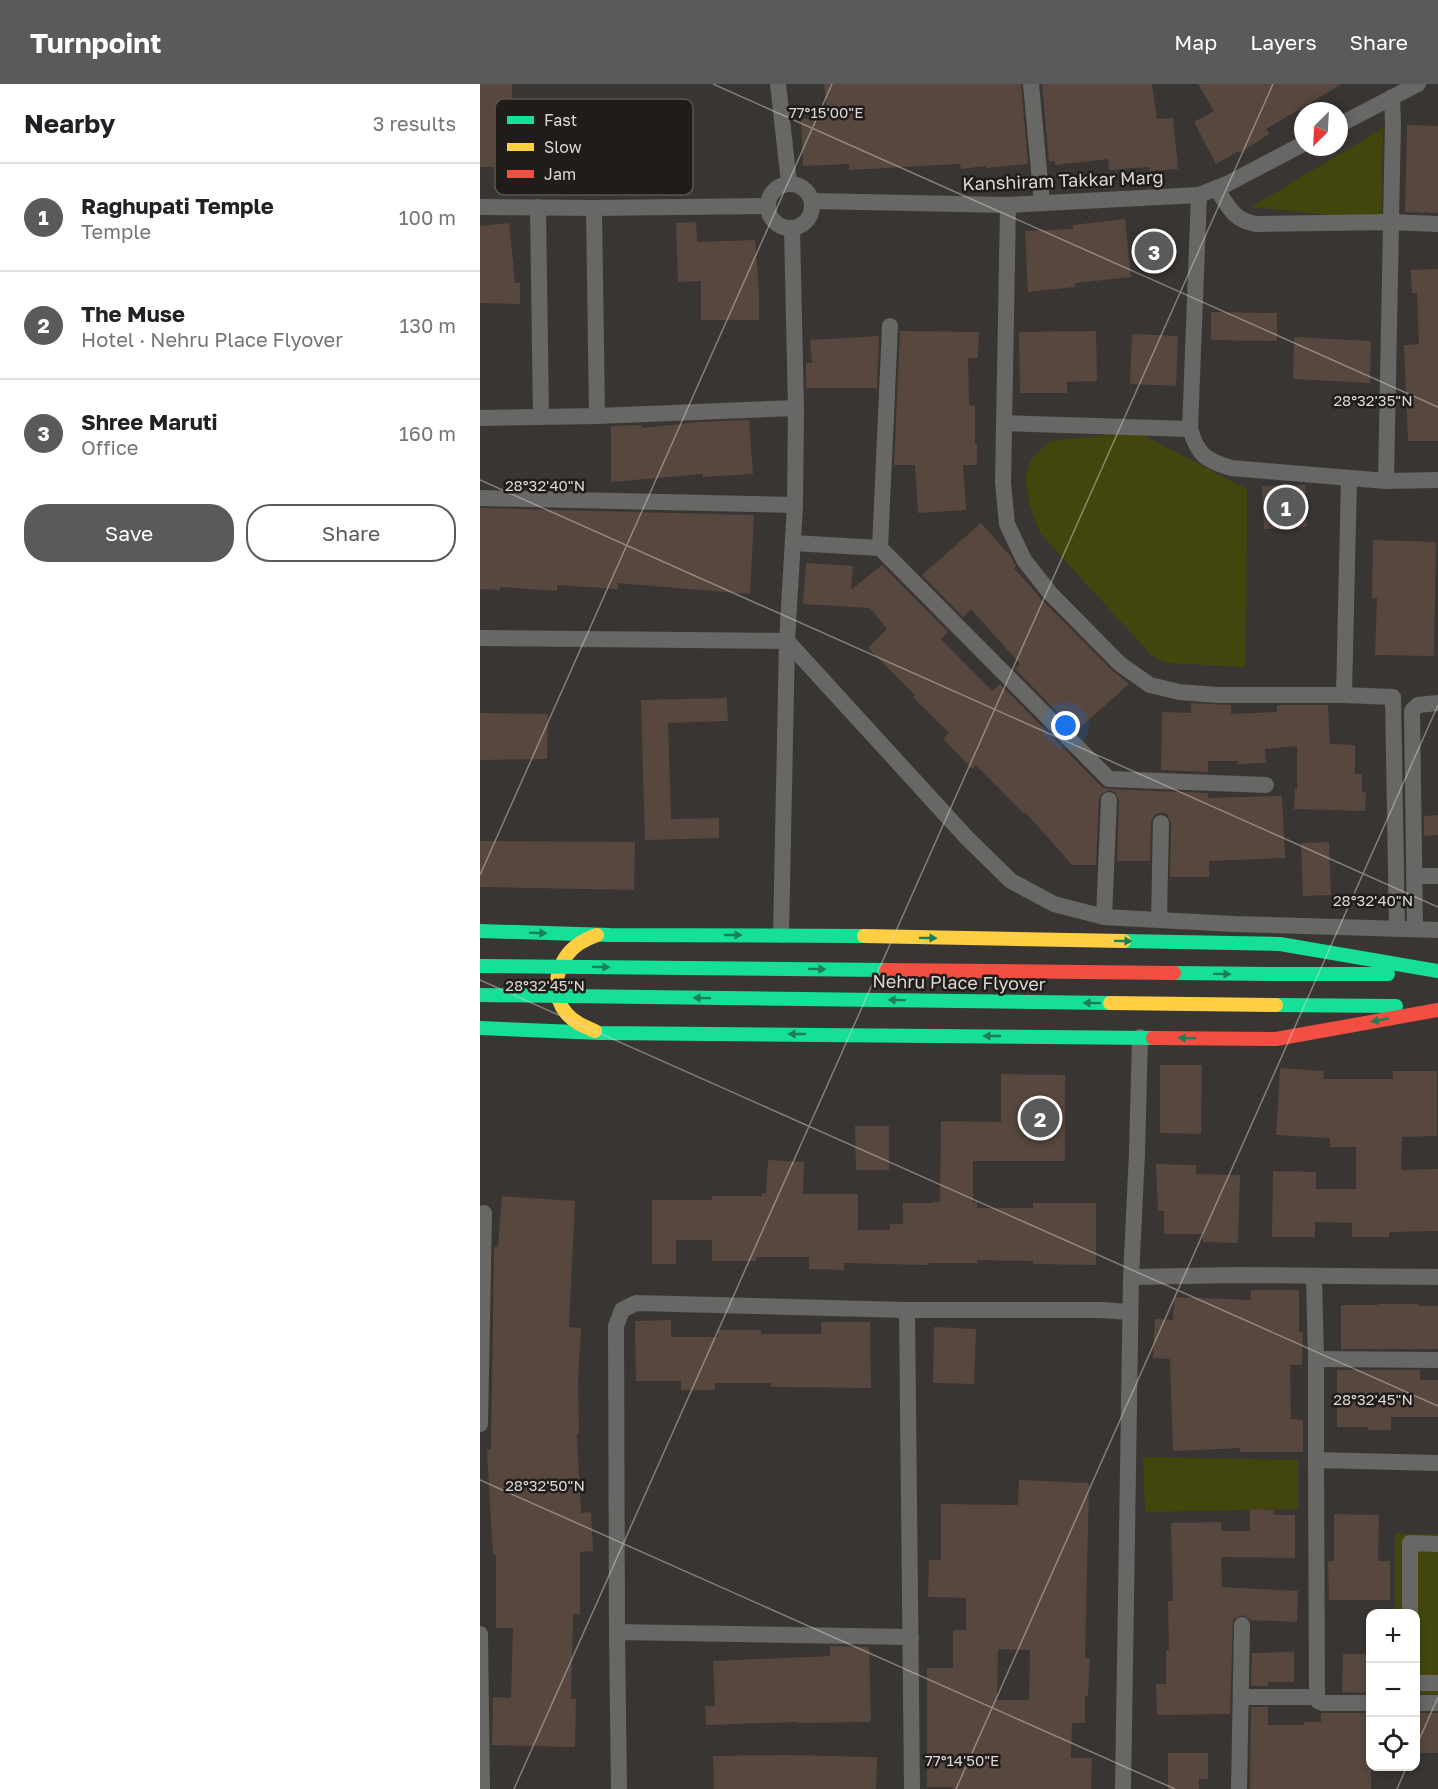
<!DOCTYPE html>
<html lang="en">
<head>
<meta charset="utf-8">
<style>
	:root { --surface:#fff; --page:#f2f2f2; --text:#202124; --muted:#757577; --line:#e0e0e0; --accent:#5b5a5a }
	body { margin:0; font-family:"Golos Text",sans-serif; background:var(--page); color:var(--text) }
	.controls { position:absolute; right:18px; bottom:18px; display:grid; overflow:hidden; border-radius:12px; box-shadow:0 3px 9px #0003 }
	.controls button { width:54px; height:54px; display:grid; place-items:center; padding:0; border:0; border-bottom:2px solid var(--line); background:var(--surface); color:var(--text); font:30px sans-serif }
	.compass { position:absolute; left:814px; top:18px; width:54px; height:54px; border-radius:50%; background:var(--surface); box-shadow:0 3px 9px #0003; rotate:204deg }
	.you { position:absolute; left:586px; top:642px; width:21px; height:21px; margin:-15px; border:4px solid #fff; border-radius:50%; background:#1a73e8; box-shadow:0 0 0 9px #1a73e833 }
	.badge { display:grid; place-items:center; width:39px; height:39px; border-radius:50%; background:var(--accent); color:#fff; font-size:20px; font-weight:700 }
	.pin { position:absolute; translate:-50% -50%; border:3px solid #fff; box-shadow:0 2px 6px #0006 }
	.list { margin:0; padding:0; list-style:none }
	h2 { display:flex; justify-content:space-between; align-items:center; height:78px; margin:0; padding:0 24px; font-size:26px }
	h2 small { font-size:20px; font-weight:400; color:var(--muted) }
	.list li { display:grid; grid-template-columns:39px 1fr auto; gap:18px; align-items:center; box-sizing:border-box; height:108px; padding:0 24px; border-top:2px solid var(--line) }
	.list b { display:block; font-size:22px; white-space:nowrap }
	.list p { margin:0; font-size:20px; white-space:nowrap; color:var(--muted) }
	.list em { font-size:20px; font-style:normal; color:var(--muted) }
	.actions { display:flex; gap:12px; padding:18px 24px }
	.actions a { flex:1; padding:14px 0; border:2px solid var(--accent); border-radius:24px; text-align:center; font-size:21px; color:var(--accent) }
	.actions .main { background:var(--accent); color:#fff }
	.icon { flex:none; width:33px; height:33px; fill:none; stroke:currentColor; stroke-width:2; stroke-linecap:round; stroke-linejoin:round }
	.map { position:relative; flex:none; width:958px; height:1705px; overflow:hidden }
	header { display:flex; align-items:center; gap:36px; box-sizing:border-box; height:84px; padding:0 30px; background:var(--accent); color:#fff }
	header strong { font-size:28px }
	nav { display:flex; gap:33px; margin-inline-start:auto; font-size:21px }
	main { display:flex }
	aside { flex:1; background:var(--surface) }
	.map>svg:first-child { display:block }
	.green { fill:#42460d }
	.building { fill:#57473e; fill-rule:evenodd }
	.lines { fill:none; stroke-linecap:round; stroke-linejoin:round }
	.street { stroke:#676765; stroke-width:16 }
	.fast { stroke:#16e098; stroke-width:14 }
	.slow { stroke:#ffcf43; stroke-width:14 }
	.jam { stroke:#f24e42; stroke-width:14 }
	.fast-bridge { stroke:#16e098; stroke-width:14 }
	.slow-bridge { stroke:#ffcf43; stroke-width:14 }
	.jam-bridge { stroke:#f24e42; stroke-width:14 }
	.oneway { fill:#1b7e59 }
	.ticks { fill:none; stroke:#ddd8d5; stroke-width:1.5; stroke-opacity:0.45 }
	.labels { text-anchor:middle; stroke-width:5; stroke-linejoin:round; paint-order:stroke }
	.street-label { font-size:18px; fill:#ddd8d5; stroke:#201c1a }
	.key { fill:#201c1a; stroke:#595452; stroke-width:1.5 }
	.key-label { font-size:16px; fill:#ddd8d5 }
	.ticks-label { font-size:15px; text-anchor:middle; fill:#ddd8d5; stroke:#201c1a; stroke-width:5; stroke-linejoin:round; paint-order:stroke }
</style>
</head>
<body>
<header>
<strong>Turnpoint</strong>
<nav><a>Map</a><a>Layers</a><a>Share</a></nav>
</header>
<main>
<aside>
<h2>Nearby<small>3 results</small></h2>
<ul class="list">
<li><span class="badge">1</span><div><b>Raghupati Temple</b><p>Temple</p></div><em>100 m</em></li>
<li><span class="badge">2</span><div><b>The Muse</b><p>Hotel · Nehru Place Flyover</p></div><em>130 m</em></li>
<li><span class="badge">3</span><div><b>Shree Maruti</b><p>Office</p></div><em>160 m</em></li>
</ul>
<div class="actions"><a class="main">Save</a><a>Share</a></div>
</aside>
<div class="map">
<svg width="958" height="1705" viewBox="0 0 958 1705">
	<rect width="100%" height="100%" fill="#393532"/>
	<g class="green">
		<path d="M 903,44 L 901,136 L 771,123 Z"/>
		<path d="M 657,348 L 767,405 L 766,583 L 688,579 L 672,572 L 560,449 L 550,422 L 545,395 L 551,375 L 570,357 Z"/>
		<path d="M 663,1373 L 818,1376 L 818,1425 L 665,1428 Z"/>
		<path d="M 915,1450 L 958,1450 L 958,1610 L 936,1610 L 936,1530 L 915,1530 Z"/>
	</g>
	<g class="building">
		<rect x="0" y="0" width="32" height="83"/>
		<path d="M 344,0 L 541,0 L 548,80 L 506,84 L 506,82 L 481,85 L 480,80 L 369,86 L 369,80 L 323,82 L 321,35 L 348,34 Z"/>
		<path d="M 562,0 L 672,0 L 677,35 L 693,34 L 698,85 L 670,87 L 669,83 L 629,86 L 628,75 L 575,81 L 575,77 L 569,78 Z"/>
		<path d="M 718,0 L 862,0 L 786,45 L 789,50 L 760,69 L 759,67 L 736,80 L 714,38 L 734,27 Z"/>
		<path d="M 927,41 L 958,42 L 958,129 L 925,128 Z"/>
		<path d="M 645,135 L 651,193 L 595,199 L 595,203 L 548,208 L 545,147 L 593,145 L 593,141 Z"/>
		<path d="M 216,138 L 217,158 L 275,156 L 279,208 L 279,236 L 221,236 L 221,197 L 198,198 L 196,139 Z"/>
		<path d="M 29,139 L 35,199 L 40,199 L 40,220 L 0,219 L 0,142 Z"/>
		<path d="M 958,185 L 958,357 L 928,357 L 924,261 L 939,260 L 937,209 L 932,209 L 931,186 Z"/>
		<path d="M 731,228 L 797,229 L 797,257 L 731,256 Z"/>
		<path d="M 420,247 L 499,248 L 498,274 L 488,274 L 489,321 L 495,322 L 495,360 L 497,360 L 497,381 L 483,381 L 486,426 L 438,429 L 435,381 L 414,381 Z"/>
		<path d="M 616,247 L 617,297 L 587,298 L 587,309 L 540,309 L 539,248 Z"/>
		<path d="M 652,250 L 698,252 L 696,302 L 650,300 Z"/>
		<path d="M 399,252 L 397,304 L 326,304 L 326,279 L 332,279 L 330,256 Z"/>
		<path d="M 814,253 L 891,257 L 890,299 L 813,295 Z"/>
		<path d="M 269,336 L 273,390 L 223,393 L 223,390 L 131,398 L 131,342 L 162,341 L 162,344 L 219,338 Z"/>
		<path d="M 825,401 L 827,443 L 784,445 L 782,402 Z"/>
		<path d="M 0,424 L 274,431 L 270,510 L 138,499 L 138,505 L 77,501 L 77,507 L 20,503 L 20,506 L 0,505 Z"/>
		<path d="M 501,439 L 531,473 L 536,482 L 534,484 L 562,516 L 633,587 L 649,600 L 596,647 L 535,585 L 540,580 L 491,525 L 483,533 L 442,491 Z"/>
		<path d="M 893,456 L 956,458 L 954,572 L 895,571 L 897,514 L 892,514 Z"/>
		<path d="M 326,479 L 373,482 L 371,506 L 402,481 L 468,548 L 461,555 L 512,607 L 520,600 L 622,703 L 629,705 L 728,709 L 728,714 L 802,712 L 805,774 L 729,777 L 729,793 L 690,793 L 691,739 L 687,730 L 681,729 L 675,730 L 671,738 L 670,777 L 637,777 L 639,716 L 635,708 L 629,706 L 621,710 L 619,716 L 616,781 L 592,781 L 545,728 L 544,730 L 496,681 L 492,685 L 463,655 L 469,649 L 433,613 L 435,611 L 388,564 L 407,545 L 390,524 L 323,520 Z"/>
		<path d="M 247,614 L 248,637 L 188,639 L 191,735 L 239,734 L 239,754 L 165,756 L 161,616 Z"/>
		<path d="M 711,619 L 751,621 L 751,630 L 797,628 L 797,621 L 848,621 L 850,660 L 875,661 L 875,690 L 882,690 L 882,708 L 886,708 L 885,727 L 814,725 L 815,705 L 817,705 L 817,662 L 785,665 L 786,679 L 758,680 L 758,677 L 728,677 L 728,688 L 681,686 L 682,628 L 711,629 Z"/>
		<path d="M 0,629 L 68,630 L 67,675 L 0,676 Z"/>
		<path d="M 958,731 L 958,751 L 944,752 L 944,732 Z"/>
		<path d="M 0,757 L 155,758 L 154,806 L 0,803 Z"/>
		<path d="M 849,758 L 851,811 L 823,812 L 821,759 Z"/>
		<path d="M 680,981 L 722,981 L 721,1050 L 680,1049 Z"/>
		<path d="M 800,984 L 844,987 L 843,995 L 913,995 L 913,987 L 957,987 L 957,1052 L 922,1053 L 921,1086 L 958,1085 L 958,1147 L 909,1148 L 909,1153 L 872,1153 L 872,1139 L 835,1138 L 835,1153 L 792,1153 L 793,1087 L 836,1088 L 836,1105 L 876,1105 L 876,1063 L 850,1063 L 850,1054 L 796,1051 Z"/>
		<path d="M 521,990 L 585,991 L 585,1077 L 493,1077 L 493,1118 L 497,1118 L 497,1124 L 553,1124 L 553,1119 L 616,1119 L 616,1181 L 553,1180 L 553,1177 L 497,1176 L 497,1179 L 449,1179 L 449,1181 L 364,1179 L 364,1186 L 329,1185 L 329,1173 L 276,1173 L 276,1177 L 232,1177 L 232,1156 L 196,1156 L 196,1180 L 172,1180 L 172,1116 L 232,1116 L 232,1112 L 282,1112 L 282,1109 L 286,1109 L 288,1076 L 324,1078 L 323,1110 L 378,1110 L 378,1146 L 410,1146 L 410,1140 L 423,1140 L 423,1119 L 453,1119 L 453,1118 L 460,1118 L 461,1037 L 521,1038 Z"/>
		<path d="M 375,1042 L 409,1042 L 409,1086 L 376,1086 Z"/>
		<path d="M 676,1080 L 716,1081 L 716,1090 L 760,1091 L 758,1159 L 723,1158 L 723,1150 L 684,1150 L 684,1127 L 678,1127 Z"/>
		<path d="M 22,1112 L 95,1117 L 89,1243 L 101,1244 L 98,1296 L 99,1349 L 97,1350 L 101,1429 L 111,1428 L 113,1467 L 100,1468 L 100,1530 L 93,1530 L 91,1615 L 96,1615 L 95,1663 L 12,1661 L 13,1613 L 31,1614 L 33,1544 L 16,1544 L 16,1471 L 13,1471 L 7,1366 L 11,1365 L 14,1163 L 18,1163 Z"/>
		<path d="M 771,1206 L 819,1206 L 819,1248 L 823,1248 L 822,1281 L 810,1281 L 811,1335 L 823,1336 L 823,1368 L 760,1368 L 760,1364 L 693,1367 L 690,1275 L 673,1274 L 675,1235 L 693,1236 L 694,1213 L 771,1216 Z"/>
		<path d="M 898,1220 L 939,1220 L 939,1222 L 958,1222 L 958,1265 L 861,1265 L 861,1221 L 898,1221 Z"/>
		<path d="M 191,1236 L 191,1253 L 238,1253 L 238,1246 L 281,1246 L 281,1250 L 341,1250 L 341,1238 L 390,1238 L 391,1304 L 291,1303 L 291,1299 L 235,1299 L 235,1306 L 201,1306 L 201,1297 L 156,1297 L 155,1237 Z"/>
		<path d="M 454,1243 L 496,1245 L 494,1300 L 453,1299 Z"/>
		<path d="M 857,1286 L 940,1286 L 940,1296 L 958,1296 L 958,1333 L 911,1333 L 911,1346 L 888,1346 L 888,1343 L 857,1343 Z"/>
		<path d="M 539,1396 L 609,1399 L 605,1574 L 610,1574 L 608,1612 L 605,1612 L 605,1639 L 592,1639 L 591,1674 L 612,1674 L 611,1705 L 473,1705 L 473,1703 L 447,1703 L 447,1584 L 473,1584 L 473,1546 L 486,1546 L 486,1514 L 448,1513 L 449,1476 L 461,1476 L 461,1420 L 538,1421 ZM 518,1565 L 550,1566 L 549,1616 L 517,1616 Z"/>
		<path d="M 770,1425 L 793,1426 L 794,1431 L 815,1431 L 815,1474 L 741,1473 L 742,1503 L 818,1507 L 817,1538 L 771,1536 L 763,1531 L 753,1535 L 750,1630 L 677,1631 L 676,1600 L 686,1600 L 686,1566 L 689,1566 L 688,1517 L 693,1517 L 691,1439 L 741,1438 L 741,1447 L 770,1447 Z"/>
		<path d="M 854,1430 L 899,1431 L 898,1477 L 910,1477 L 910,1516 L 849,1516 L 848,1477 L 854,1477 Z"/>
		<path d="M 350,1562 L 389,1563 L 391,1638 L 317,1639 L 317,1638 L 226,1641 L 225,1622 L 235,1622 L 233,1577 L 350,1572 Z"/>
		<path d="M 814,1568 L 814,1598 L 788,1598 L 788,1602 L 771,1602 L 772,1569 Z"/>
		<path d="M 863,1570 L 891,1570 L 891,1609 L 862,1608 Z"/>
		<path d="M 771,1623 L 788,1623 L 788,1641 L 824,1641 L 824,1638 L 841,1638 L 841,1629 L 891,1629 L 891,1705 L 770,1705 Z"/>
		<rect x="936" y="1629" width="22" height="40"/>
		<path d="M 688,1669 L 728,1669 L 728,1695 L 719,1695 L 719,1705 L 688,1705 Z"/>
		<path d="M 307,1671 L 397,1673 L 396,1705 L 234,1705 L 233,1672 Z"/>
	</g>
	<g class="lines">
		<g class="street">
			<path d="M 298,0 L 309,99"/>
			<path d="M 551,0 L 562,119"/>
			<path d="M 859,41 L 938,0"/>
			<circle cx="310" cy="122" r="22"/>
			<path d="M 736,104 C 748,122 753,136 776,140 L 910,138 L 958,140"/>
			<path d="M 719,111 L 710,345 C 718,371 725,376 751,384 L 906,397 L 958,396"/>
			<path d="M 332,117 L 528,121 L 719,111 L 747,100 L 823,60"/>
			<path d="M 528,121 L 523,399 L 527,440 L 544,476 L 570,509 L 640,580 L 670,601 L 699,608 L 738,611 L 864,611 L 913,613 L 917,845"/>
			<path d="M 0,123 L 114,124 L 287,122"/>
			<path d="M 58,123 L 61,333"/>
			<path d="M 114,124 L 117,332"/>
			<path d="M 410,242 L 400,464 L 629,695 L 786,701"/>
			<path d="M 0,334 L 117,332 L 316,324"/>
			<path d="M 524,339 L 710,345"/>
			<path d="M 906,397 L 913,38 L 912,13"/>
			<path d="M 0,414 L 315,421"/>
			<path d="M 313,459 L 400,464"/>
			<path d="M 0,554 L 307,557 L 487,754 L 531,797 L 574,820 L 624,833 L 641,834 L 754,840 L 958,846"/>
			<path d="M 864,611 L 869,394"/>
			<path d="M 934,792 L 958,792"/>
			<path d="M 624,833 L 629,716"/>
			<path d="M 679,836 L 681,739"/>
			<path d="M 935,845 L 932,627 L 938,621 L 958,619"/>
			<path d="M 301,851 L 307,557 L 315,421 L 316,324 L 312,144"/>
			<path d="M 651,1193 L 758,1191 L 958,1193"/>
			<path d="M 834,1193 L 836,1275 L 836,1376 L 958,1379"/>
			<path d="M 427,1226 L 432,1705"/>
			<path d="M 836,1275 L 958,1276"/>
			<path d="M 0,1340 L 4,1129"/>
			<path d="M 836,1376 L 837,1613 L 838,1617 L 843,1619 L 890,1619"/>
			<path d="M 930,1530 L 930,1459 L 958,1460"/>
			<path d="M 137,1548 L 431,1553"/>
			<path d="M 0,1550 L 2,1705"/>
			<path d="M 936,1599 L 958,1599"/>
			<path d="M 761,1613 L 837,1613"/>
			<path d="M 936,1619 L 958,1619"/>
			<path d="M 139,1705 L 137,1548 L 136,1242 L 142,1226 L 156,1219 L 427,1226 L 621,1226 L 650,1228"/>
			<path d="M 643,1705 L 651,1193 L 657,1069 L 660,953"/>
			<path d="M 759,1705 L 762,1541"/>
		</g>
		<g class="fast">
			<path d="M 0,847 L 130,851 L 384,852"/>
			<path d="M 644,857 L 800,860 L 958,887"/>
			<path d="M 797,890 L 908,890"/>
			<path d="M 796,921 L 916,922"/>
			<path d="M 0,944 L 121,949 L 673,954"/>
		</g>
		<g class="slow">
			<path d="M 384,852 L 644,857"/>
			<path d="M 115,947 C 104,942 95,939 87,930 C 68,908 77,874 100,859 C 105,856 111,853 117,851"/>
		</g>
		<path class="jam" d="M 673,954 L 796,955 L 958,926"/>
		<g class="fast-bridge">
			<path d="M 0,882 L 406,886"/>
			<path d="M 694,889 L 797,890"/>
			<path d="M 0,911 L 630,919"/>
		</g>
		<path class="slow-bridge" d="M 630,919 L 796,921"/>
		<path class="jam-bridge" d="M 406,886 L 694,889"/>
	</g>
	<defs><path id="oneway-solid" d="M-6-.8H1V-3.2L6.5 0L1 3.2V.8H-6Z" transform="scale(1.5)"/></defs>
	<g class="oneway">
		<use href="#oneway-solid" transform="translate(58 849) rotate(2)"/>
		<use href="#oneway-solid" transform="translate(253 851)"/>
		<use href="#oneway-solid" transform="translate(448 854) rotate(1)"/>
		<use href="#oneway-solid" transform="translate(643 857) rotate(1)"/>
		<use href="#oneway-solid" transform="translate(121 883) rotate(1)"/>
		<use href="#oneway-solid" transform="translate(337 885) rotate(1)"/>
		<use href="#oneway-solid" transform="translate(742 890) rotate(1)"/>
		<use href="#oneway-solid" transform="translate(222 914) rotate(-179)"/>
		<use href="#oneway-solid" transform="translate(417 916) rotate(-179)"/>
		<use href="#oneway-solid" transform="translate(612 919) rotate(-179)"/>
		<use href="#oneway-solid" transform="translate(900 936) rotate(170)"/>
		<use href="#oneway-solid" transform="translate(317 950) rotate(-180)"/>
		<use href="#oneway-solid" transform="translate(512 952) rotate(-180)"/>
		<use href="#oneway-solid" transform="translate(707 954) rotate(-179)"/>
	</g>
	<path class="ticks" d="M 233,0 L 958,323M 0,396 L 958,823M 0,791 L 352,0M 0,896 L 958,1322M 0,1396 L 695,1705M 936,1663 L 958,1613M 34,1705 L 793,0M 476,1705 L 958,621M 917,1705 L 927,1682"/>
	<g class="labels">
		<g class="street-label">
			<text transform="translate(583 97) rotate(-2)" y="6">Kanshiram Takkar Marg</text>
			<text transform="translate(479 899) rotate(1)" y="6">Nehru Place Flyover</text>
		</g>
	</g>
	<rect x="15" y="15" width="198" height="96" rx="9" class="key"/>
	<rect x="27" y="32" width="27" height="8" fill="#16e098"/>
	<rect x="27" y="59" width="27" height="8" fill="#ffcf43"/>
	<rect x="27" y="86" width="27" height="8" fill="#f24e42"/>
	<g class="key-label">
		<text x="64" y="42">Fast</text>
		<text x="64" y="69">Slow</text>
		<text x="64" y="96">Jam</text>
	</g>
	<g class="ticks-label">
		<text x="346" y="34">77°15'00"E</text>
		<text x="893" y="322">28°32'35"N</text>
		<text x="65" y="407">28°32'40"N</text>
		<text x="893" y="822">28°32'40"N</text>
		<text x="65" y="907">28°32'45"N</text>
		<text x="893" y="1321">28°32'45"N</text>
		<text x="65" y="1407">28°32'50"N</text>
		<text x="482" y="1682">77°14'50"E</text>
	</g>
</svg>
<div class="controls">
<button>+</button>
<button>−</button>
<button><svg class="icon" aria-label="locate" viewBox="0 0 24 24"><circle cx="12" cy="12" r="6"/><path d="M12 2v4M12 18v4M2 12h4M18 12h4"/></svg></button>
</div>
<svg class="compass" viewBox="-18 -18 36 36"><path d="M0-13l5 13h-10z" fill="#e53935"/><path d="M0 13l5-13h-10z" fill="#757577"/></svg>
<div class="you"></div>
<div class="pin badge" style="left:806px;top:423px">1</div>
<div class="pin badge" style="left:560px;top:1034px">2</div>
<div class="pin badge" style="left:674px;top:167px">3</div>
</div>
</main>
</body>
</html>
